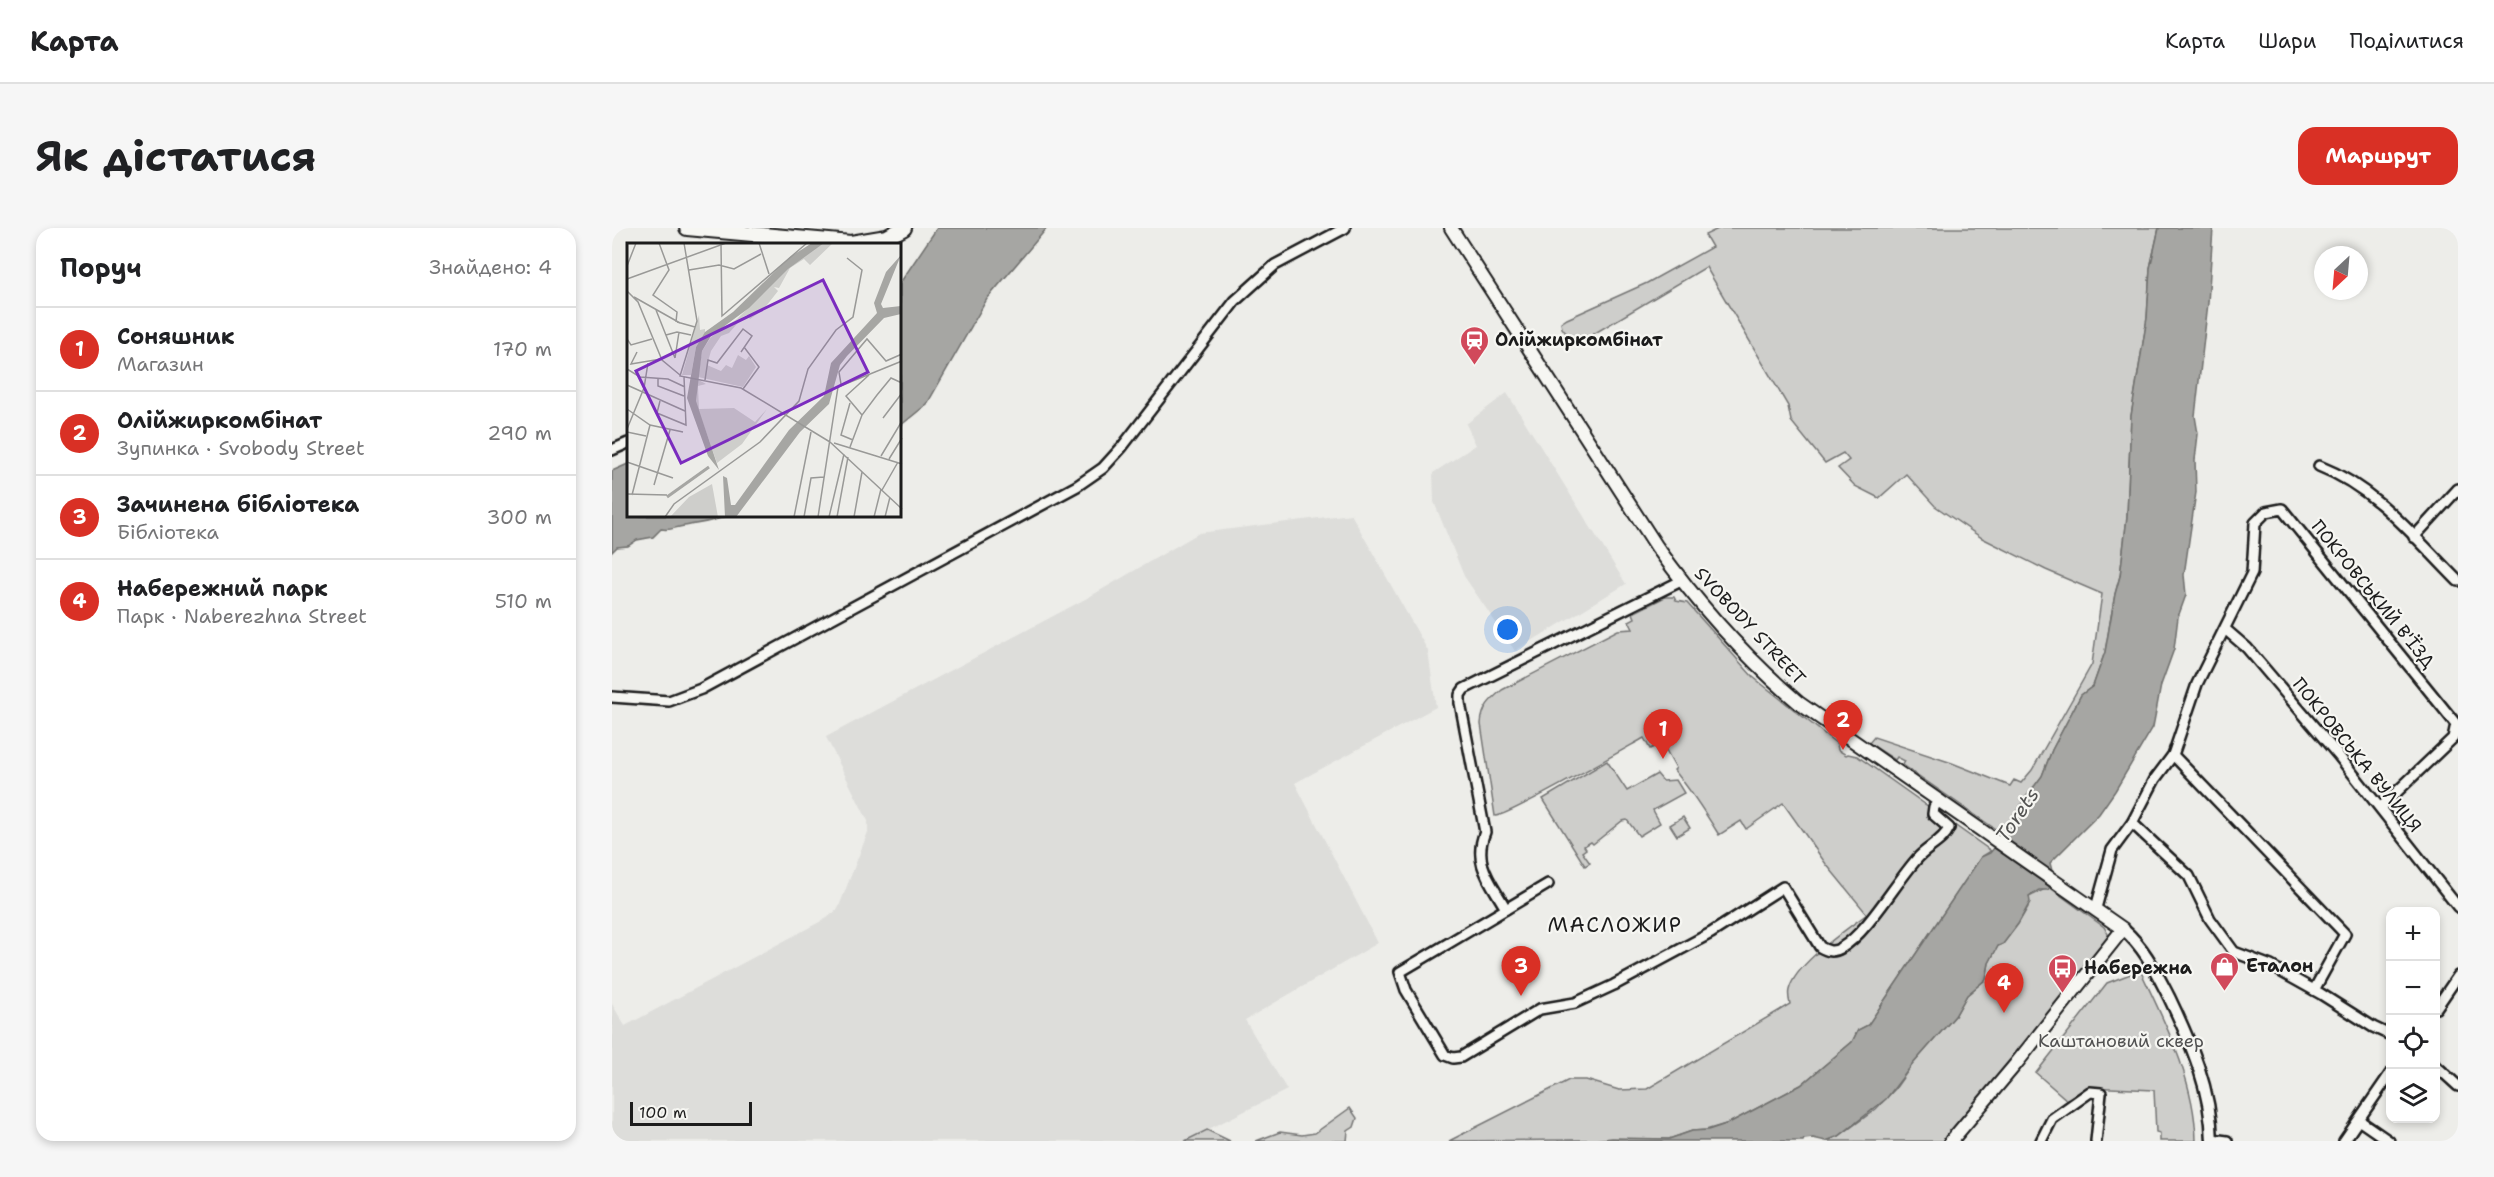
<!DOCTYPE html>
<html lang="uk">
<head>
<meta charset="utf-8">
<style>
	:root { --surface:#fff; --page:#f6f6f6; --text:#202124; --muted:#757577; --line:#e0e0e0; --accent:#d93025 }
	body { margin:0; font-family:"Shantell Sans",sans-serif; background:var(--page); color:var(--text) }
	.controls { position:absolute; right:18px; bottom:18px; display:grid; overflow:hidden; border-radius:12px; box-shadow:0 3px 9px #0003 }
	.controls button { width:54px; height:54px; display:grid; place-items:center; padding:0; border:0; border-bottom:2px solid var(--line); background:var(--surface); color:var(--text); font:30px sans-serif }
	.compass { position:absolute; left:1702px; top:18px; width:54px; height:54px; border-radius:50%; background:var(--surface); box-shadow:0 3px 9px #0003; rotate:206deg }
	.scale { position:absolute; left:18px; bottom:15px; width:122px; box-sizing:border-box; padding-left:6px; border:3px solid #1c1c1c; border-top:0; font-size:16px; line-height:21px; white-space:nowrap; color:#1c1c1c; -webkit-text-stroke:4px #f6f6f2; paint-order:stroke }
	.you { position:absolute; left:896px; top:402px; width:21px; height:21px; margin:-15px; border:4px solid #fff; border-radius:50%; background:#1a73e8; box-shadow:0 0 0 9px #1a73e833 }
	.badge { display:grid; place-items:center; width:39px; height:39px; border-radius:50%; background:var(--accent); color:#fff; font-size:20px; font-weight:700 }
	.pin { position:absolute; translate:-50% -50px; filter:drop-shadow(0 2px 3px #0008) }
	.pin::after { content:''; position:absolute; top:32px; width:21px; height:18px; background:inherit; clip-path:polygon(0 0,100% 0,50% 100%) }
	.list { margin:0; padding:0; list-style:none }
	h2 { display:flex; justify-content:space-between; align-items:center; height:78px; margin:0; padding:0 24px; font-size:26px }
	h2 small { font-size:20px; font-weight:400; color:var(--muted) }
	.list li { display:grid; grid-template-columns:39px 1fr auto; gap:18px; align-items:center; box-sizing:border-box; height:84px; padding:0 24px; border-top:2px solid var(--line) }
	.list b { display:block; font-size:22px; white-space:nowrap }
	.list p { margin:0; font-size:20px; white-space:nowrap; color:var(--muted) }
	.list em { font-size:20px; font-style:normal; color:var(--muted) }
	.icon { flex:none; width:33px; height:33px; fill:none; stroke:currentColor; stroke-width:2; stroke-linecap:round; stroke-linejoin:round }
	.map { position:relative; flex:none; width:1846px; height:913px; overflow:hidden; border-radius:18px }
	header { display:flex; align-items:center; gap:36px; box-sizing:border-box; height:84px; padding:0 30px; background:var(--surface); border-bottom:2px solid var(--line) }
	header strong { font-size:28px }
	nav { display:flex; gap:33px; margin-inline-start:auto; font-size:21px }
	.intro { display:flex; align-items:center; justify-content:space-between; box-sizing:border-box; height:144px; padding:0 36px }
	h1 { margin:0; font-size:42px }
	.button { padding:15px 27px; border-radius:18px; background:var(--accent); color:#fff; font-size:21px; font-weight:700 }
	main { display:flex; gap:36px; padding:0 36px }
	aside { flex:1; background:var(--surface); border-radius:18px; box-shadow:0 3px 9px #0003 }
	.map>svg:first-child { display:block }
	.built { fill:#ddddda }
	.green { fill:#cececb; stroke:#757574; stroke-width:1.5 }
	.water { fill:#a6a6a3; stroke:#6f6f6d; stroke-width:1.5 }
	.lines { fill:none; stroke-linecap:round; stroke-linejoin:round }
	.minor-casing { stroke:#1c1c1c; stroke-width:14 }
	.tertiary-casing { stroke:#1c1c1c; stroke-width:15 }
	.secondary-casing { stroke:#1c1c1c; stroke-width:16 }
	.primary-casing { stroke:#1c1c1c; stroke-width:18 }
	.minor { stroke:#f6f6f2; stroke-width:9 }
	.tertiary { stroke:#f6f6f2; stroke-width:10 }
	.secondary { stroke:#f6f6f2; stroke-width:12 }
	.primary { stroke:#f6f6f2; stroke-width:14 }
	.labels { text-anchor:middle; stroke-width:4.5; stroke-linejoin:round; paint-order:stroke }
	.poi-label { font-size:18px; font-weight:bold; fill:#1c1c1c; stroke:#f6f6f2; text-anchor:start }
	.street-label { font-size:18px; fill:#1c1c1c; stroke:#f6f6f2 }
	.park-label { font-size:18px; fill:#515151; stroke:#f6f6f2 }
	.water-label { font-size:20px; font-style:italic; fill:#535352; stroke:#f6f6f2 }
	.quarter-label { font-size:21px; letter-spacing:1.5px; fill:#1c1c1c; stroke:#f6f6f2 }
	.inset-river { fill:none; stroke:#a6a6a3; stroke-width:3 }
	.inset-road { fill:none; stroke:#999997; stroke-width:1.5 }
	.view { fill:#7b2cbf; fill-opacity:0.15; stroke:#7b2cbf; stroke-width:3 }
	.inset-edge { fill:none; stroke:#1c1c1c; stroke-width:3 }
</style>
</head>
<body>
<header>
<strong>Карта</strong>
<nav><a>Карта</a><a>Шари</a><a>Поділитися</a></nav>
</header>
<div class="intro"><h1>Як дістатися</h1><a class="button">Маршрут</a></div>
<main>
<aside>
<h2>Поруч<small>Знайдено: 4</small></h2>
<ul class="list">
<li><span class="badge">1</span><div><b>Соняшник</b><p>Магазин</p></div><em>170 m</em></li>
<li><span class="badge">2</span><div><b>Олійжиркомбінат</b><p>Зупинка · Svobody Street</p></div><em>290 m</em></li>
<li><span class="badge">3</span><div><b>Зачинена бібліотека</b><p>Бібліотека</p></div><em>300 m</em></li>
<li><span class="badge">4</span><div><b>Набережний парк</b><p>Парк · Naberezhna Street</p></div><em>510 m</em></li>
</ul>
</aside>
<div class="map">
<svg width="1846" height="913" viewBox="0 0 1846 913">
	<rect width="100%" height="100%" fill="#edede9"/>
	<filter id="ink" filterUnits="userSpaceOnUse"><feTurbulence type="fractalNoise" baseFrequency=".0167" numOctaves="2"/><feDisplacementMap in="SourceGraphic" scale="12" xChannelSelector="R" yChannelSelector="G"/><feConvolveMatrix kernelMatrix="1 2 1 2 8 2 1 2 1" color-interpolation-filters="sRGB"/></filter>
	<g filter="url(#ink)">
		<g class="built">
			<path d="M 895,165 L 1014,356 L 903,423 L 852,348 L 822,274 L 821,245 L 864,217 L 854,196 Z"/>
			<path d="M 739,286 L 816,423 L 824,479 L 683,555 L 766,715 L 633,792 L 675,862 L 573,913 L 0,913 L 0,776 L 13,798 L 215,690 L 226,681 L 256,604 L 256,593 L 214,509 L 477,369 L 587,305 Z"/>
		</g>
		<g class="green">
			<path d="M 1108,0 L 1547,0 L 1538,40 L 1535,90 L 1519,188 L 1515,289 L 1508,348 L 1503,366 L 1493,424 L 1481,458 L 1469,467 L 1440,522 L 1430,548 L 1412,572 L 1392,607 L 1291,537 L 1293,533 L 1285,529 L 1283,532 L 1257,515 L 1262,509 L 1340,535 L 1398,558 L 1402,552 L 1409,555 L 1420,542 L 1480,436 L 1490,366 L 1434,342 L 1370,310 L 1323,278 L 1294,246 L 1267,270 L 1243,258 L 1226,240 L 1237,232 L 1231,225 L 1213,235 L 1179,193 L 1176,178 L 1094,39 L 963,117 L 950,100 L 949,95 L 955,91 L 1035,55 L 1100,19 L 1093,7 Z"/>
			<path d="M 1053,369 L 1062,369 L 1064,373 L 1075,375 L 1141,449 L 1225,516 L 1226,522 L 1234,527 L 1236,526 L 1245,528 L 1379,623 L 1369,629 L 1256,797 L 1246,802 L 1240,814 L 1189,857 L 1117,895 L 1094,902 L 1080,903 L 1057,911 L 837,913 L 957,852 L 974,852 L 1007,862 L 1035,861 L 1178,776 C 1177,772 1176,766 1177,762 C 1183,736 1234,702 1255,686 L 1214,636 L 1171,575 L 1134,601 L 1129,593 L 1107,607 C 1094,586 1077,560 1062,542 L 1064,540 L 1050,515 L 1038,521 L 1032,510 C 1014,520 893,590 883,588 L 869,496 C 870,479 878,472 890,462 L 1006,402 L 1021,401 L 1017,393 L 1023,390 L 1021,385 Z"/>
			<path d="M 995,533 L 1015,563 L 1045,546 L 1051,553 L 1064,552 L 1072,565 L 1041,582 L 1048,595 L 1027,608 L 1015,592 L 1010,593 L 981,616 L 979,614 L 972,618 L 974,621 L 970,624 L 978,635 L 973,638 L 931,571 Z"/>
			<path d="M 1071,589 L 1078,600 L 1065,608 L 1058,597 Z"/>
			<path d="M 1437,659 L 1492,699 L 1496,706 L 1495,715 L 1407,826 L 1333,913 L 1214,913 L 1227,908 L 1264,881 L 1283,861 L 1300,837 L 1343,788 L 1355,767 L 1374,751 L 1377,735 L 1386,718 L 1391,716 L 1406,696 L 1416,679 L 1417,669 Z"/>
			<path d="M 1529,744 C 1554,797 1583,853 1584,913 L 1548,913 L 1548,905 L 1544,904 L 1542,862 L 1477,859 L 1455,872 L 1424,845 L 1495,755 L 1521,745 Z"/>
			<path d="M 738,880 L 745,890 L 742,899 L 736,903 L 735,913 L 644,913 L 668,904 L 690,907 L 703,905 Z"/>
			<path d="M 595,902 L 618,913 L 573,913 Z"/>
		</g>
		<g class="water">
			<path d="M 325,0 L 435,0 L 375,71 L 315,176 L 288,198 L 288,55 Z"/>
			<path d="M 1547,0 L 1601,0 L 1596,75 L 1583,188 L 1586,206 L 1583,232 L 1584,264 L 1572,347 L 1574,367 L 1566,389 L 1562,421 L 1549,457 L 1541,499 L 1503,563 L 1487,586 L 1438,635 L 1442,651 L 1436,662 L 1427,662 L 1417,668 L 1418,674 L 1406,696 L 1391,716 L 1386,718 L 1377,735 L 1374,751 L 1355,767 L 1343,788 L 1300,837 L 1274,871 L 1227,908 L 1214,913 L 1201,910 L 1192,911 L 1191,913 L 974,913 L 1000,910 L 1057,911 L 1080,903 L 1096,902 L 1117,895 L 1189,857 L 1240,814 L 1246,802 L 1256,797 L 1369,629 L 1378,625 L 1397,602 L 1412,572 L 1430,548 L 1440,522 L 1469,467 L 1481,458 L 1493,424 L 1503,366 L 1508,348 L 1515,289 L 1519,188 L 1535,90 L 1538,40 Z"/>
			<path d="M 16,236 L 16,288 L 114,288 C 101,294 87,295 72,298 C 63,299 59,303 49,301 L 41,309 L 25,312 L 16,318 L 5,319 L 0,324 L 0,243 Z"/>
		</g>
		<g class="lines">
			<defs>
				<g id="minor">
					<path d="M 0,222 L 16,215"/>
					<path d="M 1707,238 C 1764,260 1804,311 1846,353"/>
					<path d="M 1802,309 L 1846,261"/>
					<path d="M 1613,401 L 1635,420 L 1726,527 L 1846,679"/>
					<path d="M 0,469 L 57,473 L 89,461 L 465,258 L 491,240 L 510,219 L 623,73 L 663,37 L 733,0"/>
					<path d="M 1561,527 L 1733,706 L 1702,762"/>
					<path d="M 1520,595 L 1577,648 L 1598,691 L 1622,724 L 1659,738 L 1709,766 L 1761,799 L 1778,807"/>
					<path d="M 936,656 L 788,744 L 794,762 L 833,827 L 841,830 L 849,829 L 928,781 L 963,775 L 1002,757 L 1099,705 L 1171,659 L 1208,719 C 1215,723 1221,725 1229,720 C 1255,705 1283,656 1304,632 C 1313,620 1331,614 1337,600 L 1321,586 L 1322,579 L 1328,572"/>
					<path d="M 1484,680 L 1500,622 L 1520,595 L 1543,551 L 1561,527 L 1585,456 L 1640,345 L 1643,295 L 1654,284 L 1670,281 L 1844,496 L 1841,510 L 1769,579"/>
					<path d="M 894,681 C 879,654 860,635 873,604 L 848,475 L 848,467 L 852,461 L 1069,353"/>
					<path d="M 1824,780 L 1846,748"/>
					<path d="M 1824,838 L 1846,858"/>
					<path d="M 1748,893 L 1777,913"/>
					<path d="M 1600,911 L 1615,913"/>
					<path d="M 1429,913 L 1440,891 L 1478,864 L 1489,865 L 1484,913"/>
					<path d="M 1732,913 L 1778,846"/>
				</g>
				<path id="tertiary" d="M 1511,701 C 1533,720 1544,744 1557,769 C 1579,815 1599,861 1600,913"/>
				<path id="secondary" d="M 839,0 L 1045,319 C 1086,376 1133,429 1187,475 L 1511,701 L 1403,837 L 1339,913"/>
				<path id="primary" d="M 75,0 L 239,15 L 275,9 L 292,0"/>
			</defs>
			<use href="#minor" class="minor-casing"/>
			<use href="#tertiary" class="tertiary-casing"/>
			<use href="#secondary" class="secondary-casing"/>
			<use href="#primary" class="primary-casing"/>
			<use href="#minor" class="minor"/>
			<use href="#tertiary" class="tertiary"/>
			<use href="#secondary" class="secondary"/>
			<use href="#primary" class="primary"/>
		</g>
	</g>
	<defs>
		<symbol id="station-pin" viewBox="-11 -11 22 30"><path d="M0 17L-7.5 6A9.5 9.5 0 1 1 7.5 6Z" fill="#d1495b" stroke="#f6f6f2"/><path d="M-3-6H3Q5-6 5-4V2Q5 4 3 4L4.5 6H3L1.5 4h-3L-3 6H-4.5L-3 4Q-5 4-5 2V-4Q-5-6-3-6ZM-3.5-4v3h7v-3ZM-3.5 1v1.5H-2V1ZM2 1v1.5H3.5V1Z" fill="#fff"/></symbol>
		<symbol id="shop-pin" viewBox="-11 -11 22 30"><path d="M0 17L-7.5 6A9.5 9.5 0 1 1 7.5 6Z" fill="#d1495b" stroke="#f6f6f2"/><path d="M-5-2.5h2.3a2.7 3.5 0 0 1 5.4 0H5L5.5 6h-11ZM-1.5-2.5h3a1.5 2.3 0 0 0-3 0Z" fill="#fff"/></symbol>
		<symbol id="bus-pin" viewBox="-11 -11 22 30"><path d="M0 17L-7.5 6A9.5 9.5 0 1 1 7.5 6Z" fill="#d1495b" stroke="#f6f6f2"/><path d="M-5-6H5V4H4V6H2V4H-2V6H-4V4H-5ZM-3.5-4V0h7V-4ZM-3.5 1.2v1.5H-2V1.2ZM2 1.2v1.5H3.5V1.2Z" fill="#fff"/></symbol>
	</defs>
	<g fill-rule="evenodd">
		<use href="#station-pin" x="846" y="96" width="33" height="45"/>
		<use href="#shop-pin" x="1596" y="722" width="33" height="45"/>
		<use href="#bus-pin" x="1434" y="724" width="33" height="45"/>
	</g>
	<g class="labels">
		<g class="poi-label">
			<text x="883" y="118">Олійжиркомбiнат</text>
			<text x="1634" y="744">Еталон</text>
			<text x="1472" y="746">Набережна</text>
		</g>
		<g class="street-label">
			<text transform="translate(1761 366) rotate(51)" y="6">ПОКРОВСЬКИЙ В'ЇЗД</text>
			<text transform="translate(1138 398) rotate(47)" y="6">SVOBODY STREET</text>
			<text transform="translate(1745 527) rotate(51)" y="6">ПОКРОВСЬКА ВУЛИЦЯ</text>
		</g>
		<g class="park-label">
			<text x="1509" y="819">Каштановий сквер</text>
		</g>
		<g class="water-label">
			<text transform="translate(1405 587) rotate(-56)" y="7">Torets</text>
		</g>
		<g class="quarter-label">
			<text x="1003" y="704">МАСЛОЖИР</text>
		</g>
	</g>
	<g transform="translate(15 15)">
		<rect width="274" height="274" fill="#edede9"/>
		<path d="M 197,0 L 206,0 L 183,22 L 177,16 L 163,25 L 152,45 L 147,44 L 151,48 L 136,67 L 123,76 L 120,72 L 116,74 L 102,90 L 94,93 L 84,108 L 80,122 L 94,128 L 99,122 L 105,125 L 111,112 L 119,117 L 122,113 L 129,124 L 116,144 L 71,134 L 75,108 L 84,94 L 110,76 L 158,28 L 173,15 ZM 72,72 L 73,87 L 78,86 L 78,90 L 69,104 L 64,132 L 55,132 ZM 70,136 L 79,141 L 71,143 L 72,166 L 107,165 L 128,179 L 140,166 L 115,201 L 90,220 L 69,160 ZM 85,241 L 91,274 L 43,274 L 62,254 Z" fill="#cececb"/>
		<path d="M 185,0 L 197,0 L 161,26 L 122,65 L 84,93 L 75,108 L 69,158 L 92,227 L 81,213 L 60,155 L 69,104 L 78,89 L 106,69 L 163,14 ZM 274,12 L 254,61 L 256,65 L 274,63 L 274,71 L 257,75 L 220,113 L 213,122 L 202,161 L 173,189 L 109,274 L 98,274 L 96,233 L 100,235 L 104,262 L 108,262 L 162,187 L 197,153 L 204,120 L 250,70 L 247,60 L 259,29 Z" fill="#a6a6a3"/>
		<path class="inset-river" d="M 40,254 L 82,224"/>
		<path class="inset-road" d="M 32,0 L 42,27 L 26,52 L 50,69 L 49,79M 57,0 L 70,78 L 53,133 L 114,145 L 203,199M 132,0 L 142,31M 94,2 L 95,73 L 180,0M 0,23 L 9,0M 62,27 L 92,22 L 107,26 L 134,11M 0,36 L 99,0M 0,48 L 11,59 L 35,117 L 53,132M 7,54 L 53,80M 29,67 L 48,115M 50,79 L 68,84M 39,92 L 50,89 L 64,92M 0,96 L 4,102 L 25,96M 10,109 L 4,121 L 34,116M 48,115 L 52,89M 0,126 L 13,134 L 41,136 L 58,144M 31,136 L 31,143 L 57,153M 78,137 L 81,117 L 90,120 L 116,86 L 125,93 L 114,109M 214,141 L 212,129 L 240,96 L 259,118 L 275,111M 0,142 L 58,168M 116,146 L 132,124 L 117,104M 33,158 L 30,170 L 59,182 L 57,134M 223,160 L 214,192 L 226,197M 0,166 L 23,182 L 56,189M 235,172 L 219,153 L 242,132M 256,175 L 275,150M 0,186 L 17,145 L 21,120M 0,189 L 19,193M 203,199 L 275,266M 207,200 L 275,221M 223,204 L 235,172 L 250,152 L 264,135 L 275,140M 254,213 L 275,178M 262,216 L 275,195M 0,219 L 46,235M 27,242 L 43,187M 255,247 L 271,219M 0,251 L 40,252M 5,252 L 23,182M 38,274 L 47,261 L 133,199 L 172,158 L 181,126 L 209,87 L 226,74 L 235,27 L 220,15M 167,274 L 184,189M 177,274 L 184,235 L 197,234M 191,274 L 211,144 L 275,118M 202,274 L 217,211M 210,274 L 221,214M 227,274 L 235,229M 247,274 L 254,246M 258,274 L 263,254"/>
		<path class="view" d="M 196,37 L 241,129 L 54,220 L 9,128 Z"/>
		<rect width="274" height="274" class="inset-edge"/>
	</g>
</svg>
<div class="controls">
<button>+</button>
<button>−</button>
<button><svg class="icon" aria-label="locate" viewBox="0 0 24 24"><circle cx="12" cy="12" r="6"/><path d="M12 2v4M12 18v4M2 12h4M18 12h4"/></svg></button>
<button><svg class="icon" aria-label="layers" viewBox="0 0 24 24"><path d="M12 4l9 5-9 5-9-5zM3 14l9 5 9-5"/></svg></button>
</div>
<svg class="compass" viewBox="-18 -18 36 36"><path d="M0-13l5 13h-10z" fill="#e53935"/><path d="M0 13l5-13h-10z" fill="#757577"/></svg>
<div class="scale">100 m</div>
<div class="you"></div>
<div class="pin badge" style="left:1051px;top:531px">1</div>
<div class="pin badge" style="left:1231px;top:522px">2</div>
<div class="pin badge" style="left:909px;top:768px">3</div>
<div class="pin badge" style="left:1392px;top:785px">4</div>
</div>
</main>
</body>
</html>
